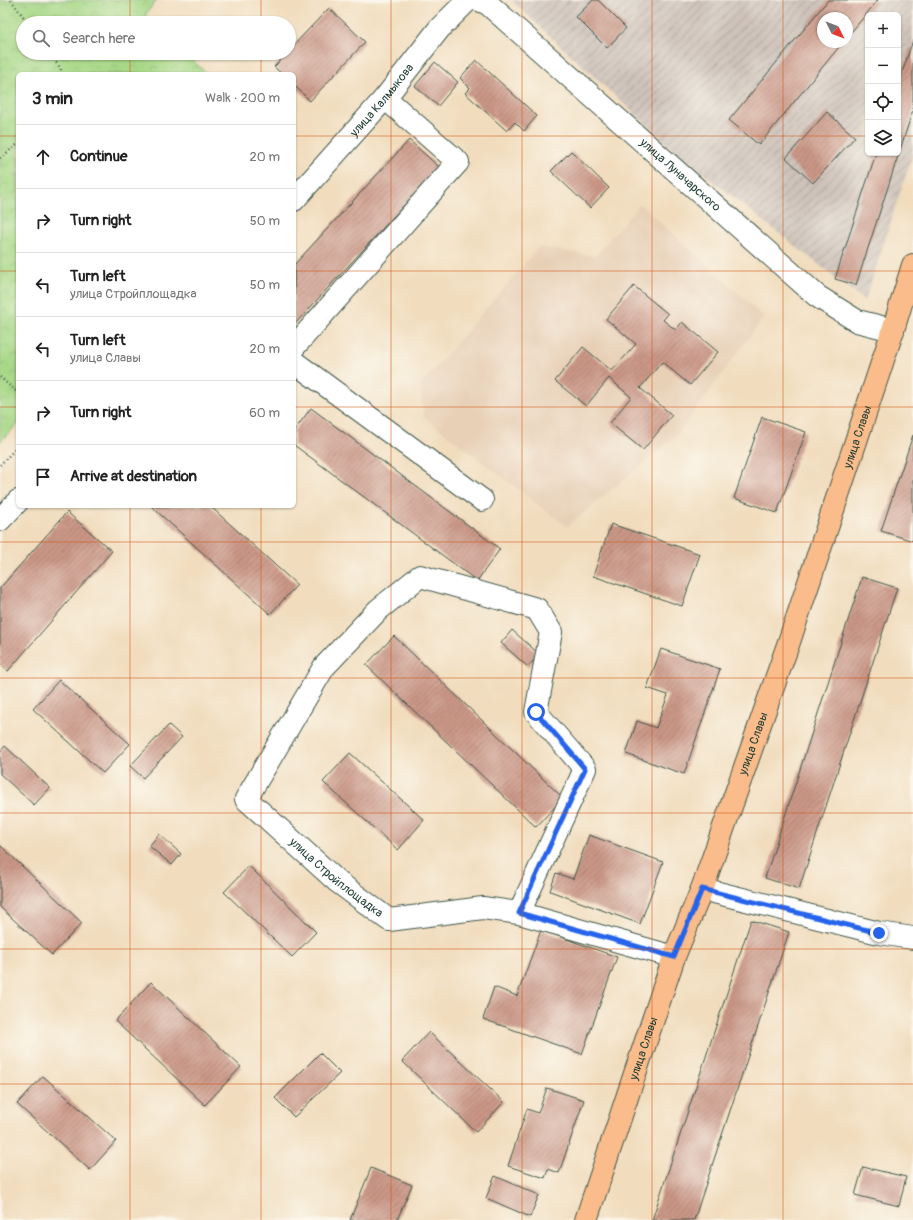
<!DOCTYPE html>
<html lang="en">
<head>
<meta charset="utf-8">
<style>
	:root { --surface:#fff; --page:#f2f2f2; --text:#222; --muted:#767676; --line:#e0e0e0 }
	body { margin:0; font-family:Pangolin,sans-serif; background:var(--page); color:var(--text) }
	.controls { position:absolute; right:12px; top:12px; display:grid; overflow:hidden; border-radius:6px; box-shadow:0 1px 3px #0004 }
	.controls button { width:36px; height:36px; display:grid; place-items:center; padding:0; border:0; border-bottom:1px solid var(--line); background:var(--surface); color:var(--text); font:20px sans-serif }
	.compass { position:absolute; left:817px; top:12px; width:36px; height:36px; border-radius:50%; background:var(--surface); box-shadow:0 1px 3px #0004; rotate:132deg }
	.stop { position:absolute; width:12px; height:12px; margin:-9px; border:3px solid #2563eb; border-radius:50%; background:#fff }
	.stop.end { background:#2563eb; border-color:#fff; box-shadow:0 1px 4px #0008 }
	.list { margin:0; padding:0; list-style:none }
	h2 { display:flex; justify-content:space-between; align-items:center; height:52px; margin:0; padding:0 16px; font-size:17px }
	h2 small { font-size:13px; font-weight:400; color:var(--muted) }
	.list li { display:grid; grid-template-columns:26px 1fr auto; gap:12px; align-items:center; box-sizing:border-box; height:64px; padding:0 16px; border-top:1px solid var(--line) }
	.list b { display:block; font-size:15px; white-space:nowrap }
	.list p { margin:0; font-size:13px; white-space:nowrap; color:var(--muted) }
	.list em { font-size:13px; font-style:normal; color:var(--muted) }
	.icon { flex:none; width:22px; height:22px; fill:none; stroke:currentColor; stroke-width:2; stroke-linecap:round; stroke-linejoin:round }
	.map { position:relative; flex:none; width:913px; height:1220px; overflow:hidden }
	.search { position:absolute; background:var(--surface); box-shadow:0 1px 3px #0004; left:16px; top:16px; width:280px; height:44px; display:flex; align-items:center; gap:10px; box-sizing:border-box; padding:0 14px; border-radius:22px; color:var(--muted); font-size:15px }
	.panel { position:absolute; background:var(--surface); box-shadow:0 1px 3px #0004; left:16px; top:72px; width:280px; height:436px; border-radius:6px }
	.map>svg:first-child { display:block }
	.built { fill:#e8d0b7 }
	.industrial { fill:url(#industrial-furrows); fill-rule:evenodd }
	.park { fill:url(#park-crowns); stroke:#638a5e }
	.building { fill:url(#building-hatch) }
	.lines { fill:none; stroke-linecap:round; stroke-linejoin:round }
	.minor-casing { stroke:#3e5549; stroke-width:24 }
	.major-casing { stroke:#3e5549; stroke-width:24 }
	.path { stroke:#3e5549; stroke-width:2.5; stroke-dasharray:1 3; stroke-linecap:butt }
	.minor { stroke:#fff; stroke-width:22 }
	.major { stroke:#fabc8b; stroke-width:22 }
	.route { stroke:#2563eb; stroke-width:5 }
	.grid { fill:none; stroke:#d45610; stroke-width:1; stroke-opacity:0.55 }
	.labels { text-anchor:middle; stroke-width:3; stroke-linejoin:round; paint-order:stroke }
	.street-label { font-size:12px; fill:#1f3d34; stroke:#fbf7ec }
</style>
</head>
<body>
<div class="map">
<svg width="913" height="1220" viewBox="0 0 913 1220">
	<defs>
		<pattern id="industrial-furrows" width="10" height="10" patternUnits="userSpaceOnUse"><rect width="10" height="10" fill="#cec2b9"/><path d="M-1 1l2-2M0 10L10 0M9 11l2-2" fill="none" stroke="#a79f97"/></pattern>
		<pattern id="park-crowns" width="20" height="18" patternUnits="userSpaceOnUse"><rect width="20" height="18" fill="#a7d887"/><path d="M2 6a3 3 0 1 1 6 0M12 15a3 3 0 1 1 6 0" fill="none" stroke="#8fba75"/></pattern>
		<pattern id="building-hatch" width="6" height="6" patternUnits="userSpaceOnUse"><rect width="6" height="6" fill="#cb9787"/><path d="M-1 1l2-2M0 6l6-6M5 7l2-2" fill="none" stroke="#a47c6f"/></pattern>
	</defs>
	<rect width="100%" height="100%" fill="#fbf7ec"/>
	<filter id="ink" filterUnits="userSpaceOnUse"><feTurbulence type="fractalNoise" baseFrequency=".025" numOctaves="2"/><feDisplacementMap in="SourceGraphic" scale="8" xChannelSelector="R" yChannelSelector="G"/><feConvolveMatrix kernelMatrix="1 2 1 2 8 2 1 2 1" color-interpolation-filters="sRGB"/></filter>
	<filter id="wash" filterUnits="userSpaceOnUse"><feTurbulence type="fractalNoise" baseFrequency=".012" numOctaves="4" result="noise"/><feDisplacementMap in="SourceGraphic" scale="16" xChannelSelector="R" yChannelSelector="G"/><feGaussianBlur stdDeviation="0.9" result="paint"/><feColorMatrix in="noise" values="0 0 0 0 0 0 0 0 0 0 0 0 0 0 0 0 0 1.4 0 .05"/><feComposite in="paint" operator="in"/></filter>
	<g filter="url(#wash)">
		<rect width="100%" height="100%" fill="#f1ddbe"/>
		<path class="built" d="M 640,204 L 764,317 L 678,434 L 567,527 L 424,417 L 420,386 L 539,247 L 595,256 Z"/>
		<path class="industrial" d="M 511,0 L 913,0 L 913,153 L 865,301 L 676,152 ZM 868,15 L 898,15 L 898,153 L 868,153 ZM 823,18 L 847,18 L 847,42 L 823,42 Z"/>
		<path class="park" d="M 0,0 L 157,0 L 145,15 L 153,23 L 23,23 L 23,53 L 185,53 L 207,74 L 18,74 L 18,424 L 0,442 Z"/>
		<g id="blocks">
			<g class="building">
				<path d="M 593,0 L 598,0 L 626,28 L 607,48 L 576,17 Z"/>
				<path d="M 828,0 L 878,0 L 847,37 L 847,18 L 823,18 L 823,42 L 843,42 L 759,145 L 729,120 Z"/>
				<path d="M 329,8 L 365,42 L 310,101 L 294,85 L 294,74 L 282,74 L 274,67 L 287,53 L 289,53 L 289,50 Z"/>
				<path d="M 913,40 L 913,110 L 856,285 L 835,279 L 876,153 L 898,153 L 898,85 Z"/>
				<path d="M 476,60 L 537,116 L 524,131 L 515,122 L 507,131 L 465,93 L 470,88 L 460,78 Z"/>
				<path d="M 435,62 L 458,82 L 438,106 L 415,86 Z"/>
				<path d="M 827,112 L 855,137 L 813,183 L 786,158 Z"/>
				<path d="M 409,140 L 439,167 L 294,325 L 294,265 Z"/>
				<path d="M 571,151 L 609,188 L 590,208 L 551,171 Z"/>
				<path d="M 634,286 L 668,314 L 663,320 L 676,330 L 682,322 L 718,352 L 690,385 L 662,362 L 640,388 L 672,415 L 643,450 L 610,423 L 631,397 L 609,378 L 586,406 L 555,381 L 583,347 L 612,371 L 636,344 L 606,319 Z"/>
				<path d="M 311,408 L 500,549 L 477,581 L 294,445 L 294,431 Z"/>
				<path d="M 762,417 L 806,432 L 777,513 L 734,498 Z"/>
				<path d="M 913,435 L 913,541 L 881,531 Z"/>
				<path d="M 151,506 L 210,506 L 297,585 L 270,614 Z"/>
				<path d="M 67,512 L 112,551 L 8,671 L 0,664 L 0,588 Z"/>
				<path d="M 611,524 L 700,554 L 682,606 L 593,576 Z"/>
				<path d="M 862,577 L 897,588 L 799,889 L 765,878 Z"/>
				<path d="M 512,630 L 539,654 L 528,667 L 501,643 Z"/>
				<path d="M 394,636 L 563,798 L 536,827 L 366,665 Z"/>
				<path d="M 661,649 L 720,669 L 684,774 L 626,754 L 637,721 L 656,728 L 668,695 L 647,688 Z"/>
				<path d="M 59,680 L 130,744 L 103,773 L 33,709 Z"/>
				<path d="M 169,725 L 182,737 L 143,778 L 130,766 Z"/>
				<path d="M 5,746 L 50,788 L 34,805 L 0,774 L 0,752 Z"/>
				<path d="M 350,753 L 424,820 L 398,850 L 323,782 Z"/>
				<path d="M 159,834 L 181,854 L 172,865 L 149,846 Z"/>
				<path d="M 589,835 L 663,862 L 640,924 L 550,891 L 556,873 L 573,879 Z"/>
				<path d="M 0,845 L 82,923 L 52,955 L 0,907 Z"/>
				<path d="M 249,866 L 316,932 L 292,957 L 224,892 Z"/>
				<path d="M 751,920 L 789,932 L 694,1220 L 652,1220 Z"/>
				<path d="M 541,930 L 617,957 L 582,1054 L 483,1019 L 494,987 L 517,996 Z"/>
				<path d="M 151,982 L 241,1067 L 205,1105 L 115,1021 Z"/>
				<path d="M 429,1032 L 504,1102 L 476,1132 L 402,1061 Z"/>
				<path d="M 320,1053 L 340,1073 L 294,1117 L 275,1098 Z"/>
				<path d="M 43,1076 L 116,1141 L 90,1170 L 17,1104 Z"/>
				<path d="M 547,1088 L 584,1100 L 559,1173 L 548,1169 L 545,1178 L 508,1166 L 527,1109 L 538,1113 Z"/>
				<path d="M 863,1167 L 906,1177 L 899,1206 L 855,1195 Z"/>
				<path d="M 371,1168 L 412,1185 L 397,1220 L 350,1220 Z"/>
				<path d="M 495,1176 L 539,1195 L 530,1217 L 486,1198 Z"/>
			</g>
		</g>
	</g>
	<g filter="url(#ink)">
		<use href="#blocks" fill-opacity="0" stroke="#3e5549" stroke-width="1"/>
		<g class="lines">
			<defs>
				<g id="minor">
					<path id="s1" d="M 479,0 L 488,4 L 817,296 L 857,321 L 893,330"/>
					<path id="s2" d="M 294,200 L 385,98 L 439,29 L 468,0"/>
					<path d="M 294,347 L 458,162 L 385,98"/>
					<path d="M 294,362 L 482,500"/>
					<path d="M 0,520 L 18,501"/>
					<path d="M 702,889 L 879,933 L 913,938"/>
					<path id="s3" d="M 519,913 L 585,769 L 536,712 L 551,632 L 537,609 L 420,576 L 378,610 L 324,667 L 246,799 L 338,882 L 389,920 L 483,908 L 519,913 L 674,957"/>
				</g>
				<g id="major">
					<path id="s4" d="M 586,1220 L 674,957 L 702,889 L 790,639 L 893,330 L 913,265"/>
				</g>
			</defs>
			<use href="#minor" class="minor-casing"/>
			<use href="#major" class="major-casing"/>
			<g class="path">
				<path d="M 11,0 L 28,23"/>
				<path d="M 49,53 L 61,69 L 60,74"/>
				<path d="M 0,158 L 18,144"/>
				<path d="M 0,377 L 18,393"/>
				<path d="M 0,465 L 18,446"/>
			</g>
			<use href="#minor" class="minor"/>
			<use href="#major" class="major"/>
		</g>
	</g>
	<g class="lines" filter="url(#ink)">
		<path class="route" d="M 536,712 L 585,769 L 519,913 L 674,957 L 702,889 L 879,933"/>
	</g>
	<path class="grid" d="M 130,0 L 130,23M 261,0 L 261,23M 391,0 L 391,1220M 522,0 L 522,1220M 652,0 L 652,1220M 783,0 L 783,1220M 130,53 L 130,74M 261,53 L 261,74M 0,136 L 18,136M 294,136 L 868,136M 898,136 L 913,136M 0,271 L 18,271M 294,271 L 913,271M 0,407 L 18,407M 294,407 L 913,407M 130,506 L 130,1220M 261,506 L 261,1220M 0,542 L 913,542M 0,678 L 913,678M 0,813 L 913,813M 0,949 L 913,949M 0,1084 L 913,1084"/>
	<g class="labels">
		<g class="street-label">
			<text dy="4" stroke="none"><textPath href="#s2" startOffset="133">улица Калмыкова</textPath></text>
			<text dy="4" stroke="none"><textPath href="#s1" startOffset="267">улица Луначарского</textPath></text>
			<text dy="4" stroke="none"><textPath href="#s4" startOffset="829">улица Славы</textPath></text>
			<text dy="4" stroke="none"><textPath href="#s4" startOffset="505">улица Славы</textPath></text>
			<text dy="4" stroke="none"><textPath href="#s3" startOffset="869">улица Стройплощадка</textPath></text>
			<text dy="4" stroke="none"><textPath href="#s4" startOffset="181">улица Славы</textPath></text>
		</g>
	</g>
</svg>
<div class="controls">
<button>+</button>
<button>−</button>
<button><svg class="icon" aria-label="locate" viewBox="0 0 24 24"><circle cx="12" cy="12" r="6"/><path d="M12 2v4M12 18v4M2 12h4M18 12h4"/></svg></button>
<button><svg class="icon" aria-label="layers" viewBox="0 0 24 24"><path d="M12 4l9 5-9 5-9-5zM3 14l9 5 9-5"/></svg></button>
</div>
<svg class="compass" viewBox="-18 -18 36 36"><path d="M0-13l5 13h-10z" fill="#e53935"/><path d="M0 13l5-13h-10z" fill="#767676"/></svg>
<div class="stop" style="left:536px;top:712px"></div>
<div class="stop end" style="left:879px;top:933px"></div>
<div class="search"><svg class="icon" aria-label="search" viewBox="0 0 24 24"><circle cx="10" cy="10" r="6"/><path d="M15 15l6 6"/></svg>Search here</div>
<section class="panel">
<h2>3 min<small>Walk · 200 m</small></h2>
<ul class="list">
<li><svg class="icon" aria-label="ahead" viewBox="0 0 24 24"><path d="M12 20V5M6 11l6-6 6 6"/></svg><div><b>Continue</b></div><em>20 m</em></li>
<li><svg class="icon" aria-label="right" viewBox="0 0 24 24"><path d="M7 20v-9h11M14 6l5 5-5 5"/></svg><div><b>Turn right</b></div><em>50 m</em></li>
<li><svg class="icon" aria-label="left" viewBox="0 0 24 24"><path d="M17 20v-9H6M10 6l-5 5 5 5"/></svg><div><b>Turn left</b><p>улица Стройплощадка</p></div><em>50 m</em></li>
<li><svg class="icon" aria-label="left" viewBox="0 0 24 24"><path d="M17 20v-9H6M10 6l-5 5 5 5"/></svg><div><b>Turn left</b><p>улица Славы</p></div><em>20 m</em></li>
<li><svg class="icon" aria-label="right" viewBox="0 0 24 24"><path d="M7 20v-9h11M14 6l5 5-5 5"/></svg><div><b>Turn right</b></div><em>60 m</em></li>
<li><svg class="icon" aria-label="arrive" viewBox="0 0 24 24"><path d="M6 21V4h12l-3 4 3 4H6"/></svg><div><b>Arrive at destination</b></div></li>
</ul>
</section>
</div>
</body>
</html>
